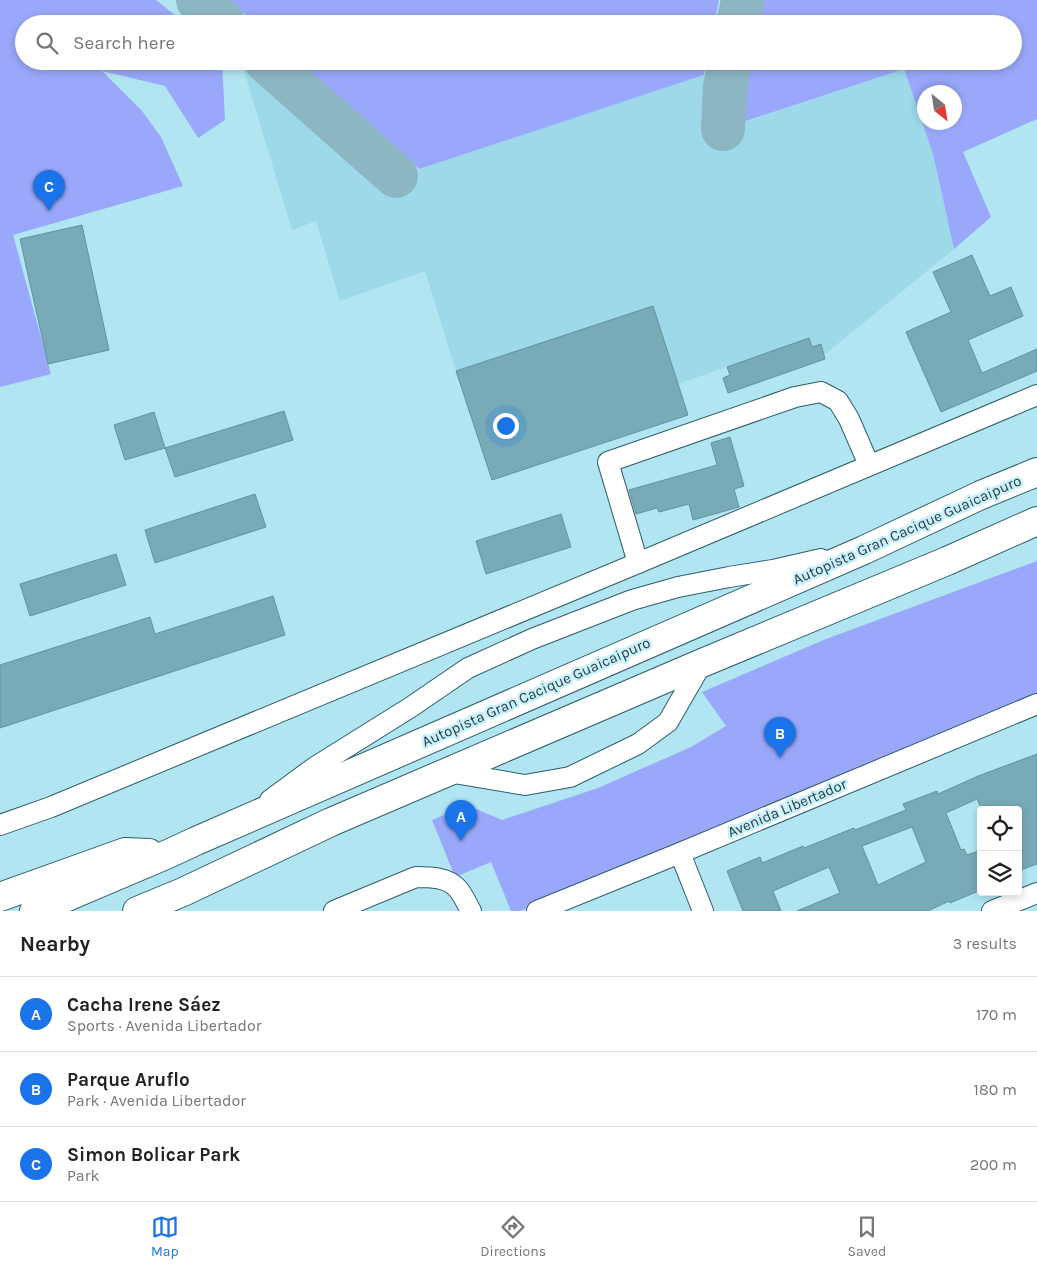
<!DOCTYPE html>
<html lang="en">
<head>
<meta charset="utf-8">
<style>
	:root { --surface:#fff; --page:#f6f6f6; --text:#222; --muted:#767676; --line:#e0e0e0; --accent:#1a73e8 }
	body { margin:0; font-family:Karla,sans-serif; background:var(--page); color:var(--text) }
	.controls { position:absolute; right:15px; bottom:15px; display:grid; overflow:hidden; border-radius:5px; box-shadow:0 2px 8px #0003 }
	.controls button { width:45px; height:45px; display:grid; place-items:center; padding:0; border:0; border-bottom:1px solid var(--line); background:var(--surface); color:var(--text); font:25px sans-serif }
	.compass { position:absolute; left:917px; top:85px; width:45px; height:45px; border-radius:50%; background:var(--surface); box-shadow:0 2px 8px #0003; rotate:150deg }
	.you { position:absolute; left:505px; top:425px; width:18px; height:18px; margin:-12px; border:4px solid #fff; border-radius:50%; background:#1a73e8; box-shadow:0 0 0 8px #1a73e833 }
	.badge { display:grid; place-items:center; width:32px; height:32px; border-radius:50%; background:var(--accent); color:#fff; font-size:16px; font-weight:700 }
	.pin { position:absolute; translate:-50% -41px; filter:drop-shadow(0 1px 2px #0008) }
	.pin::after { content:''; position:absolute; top:26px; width:18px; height:15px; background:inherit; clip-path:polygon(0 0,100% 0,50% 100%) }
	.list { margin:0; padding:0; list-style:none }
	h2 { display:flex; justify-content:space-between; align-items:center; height:65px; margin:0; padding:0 20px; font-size:21px }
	h2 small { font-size:16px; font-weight:400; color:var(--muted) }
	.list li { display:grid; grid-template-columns:32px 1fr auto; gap:15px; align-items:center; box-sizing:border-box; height:75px; padding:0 20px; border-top:1px solid var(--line) }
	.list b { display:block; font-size:19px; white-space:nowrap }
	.list p { margin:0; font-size:16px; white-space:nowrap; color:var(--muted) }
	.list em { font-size:16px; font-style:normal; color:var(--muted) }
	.icon { flex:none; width:28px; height:28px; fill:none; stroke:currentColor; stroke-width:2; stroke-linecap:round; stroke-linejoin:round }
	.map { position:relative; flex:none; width:1037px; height:911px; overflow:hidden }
	.search { position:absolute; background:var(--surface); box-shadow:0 2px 8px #0003; left:15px; right:15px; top:15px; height:55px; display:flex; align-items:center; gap:12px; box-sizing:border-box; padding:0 18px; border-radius:28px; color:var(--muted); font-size:19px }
	.sheet { height:290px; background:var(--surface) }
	nav { display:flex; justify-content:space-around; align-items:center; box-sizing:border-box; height:70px; border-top:1px solid var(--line); background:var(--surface); font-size:14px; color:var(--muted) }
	nav a { display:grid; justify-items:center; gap:2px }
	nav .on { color:var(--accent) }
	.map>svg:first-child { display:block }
	.built { fill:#9dd9e9 }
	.green { fill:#99a8fa; fill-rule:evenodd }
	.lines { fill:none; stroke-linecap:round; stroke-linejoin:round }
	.taxiway { stroke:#8cb7c2; stroke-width:44 }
	.building { fill:#78aab7; stroke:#62939f; fill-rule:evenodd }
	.minor-casing { stroke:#2c5d69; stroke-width:22 }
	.highway-casing { stroke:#2c5d69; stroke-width:30 }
	.minor { stroke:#fff; stroke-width:20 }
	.highway { stroke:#fff; stroke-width:28 }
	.labels { text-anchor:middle; stroke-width:5; stroke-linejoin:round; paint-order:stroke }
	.street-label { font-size:15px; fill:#283d42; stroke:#c8f1fb }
</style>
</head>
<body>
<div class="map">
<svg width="1037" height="911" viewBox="0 0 1037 911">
	<rect width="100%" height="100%" fill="#b2e5f2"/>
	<path class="built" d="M 241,61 L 266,61 L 396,176 L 704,75 L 725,87 L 724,129 L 904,69 L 933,154 L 954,249 L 824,355 L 821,345 L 812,347 L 809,338 L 678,384 L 653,306 L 456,371 L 425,271 L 340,301 L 316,221 L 292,230 Z"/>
	<g class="green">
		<path d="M 0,0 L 156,0 L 186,24 L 24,24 L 24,61 L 222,61 L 225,120 L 198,138 L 165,86 L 102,71 L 142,111 L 161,137 L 183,186 L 13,235 L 51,374 L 0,387 Z"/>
		<path d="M 229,0 L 719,0 L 714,24 L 256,24 Z"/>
		<path d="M 763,0 L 1037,0 L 1037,119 L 963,152 L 991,217 L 954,249 L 933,154 L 904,69 L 737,124 L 750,61 L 1013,61 L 1013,24 L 758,24 ZM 924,92 L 954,92 L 954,122 L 924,122 Z"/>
		<path d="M 298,61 L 707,61 L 704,75 L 419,169 Z"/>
		<path d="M 1037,561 L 1037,701 L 924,745 L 520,911 L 511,911 L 491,862 L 455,877 L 432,820 L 467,805 L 502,820 L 598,788 L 691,747 L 726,726 L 702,692 L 826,639 Z"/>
	</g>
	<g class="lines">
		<g class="taxiway">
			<path d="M 198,0 L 224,24"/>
			<path d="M 738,24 L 743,0"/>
			<path d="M 266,61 L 396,176"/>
			<path d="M 723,129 L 725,87 L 730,61"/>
		</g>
	</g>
	<g class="building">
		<path d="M 82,225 L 109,350 L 48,364 L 20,239 Z"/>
		<path d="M 972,255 L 990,296 L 1011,287 L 1023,316 L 968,340 L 982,373 L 1037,349 L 1037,371 L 941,412 L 906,332 L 951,312 L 933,272 Z"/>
		<path d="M 653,306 L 688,415 L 492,480 L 456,371 Z"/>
		<path d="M 809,338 L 812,347 L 821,344 L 825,359 L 728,393 L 723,378 L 730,375 L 727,367 Z"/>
		<path d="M 284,411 L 293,440 L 175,477 L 165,448 Z"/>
		<path d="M 154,412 L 165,448 L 125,460 L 114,425 Z"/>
		<path d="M 730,437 L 744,486 L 734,489 L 739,507 L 693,520 L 689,504 L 659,512 L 657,508 L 636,514 L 629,490 L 717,465 L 711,443 Z"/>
		<path d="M 255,494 L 266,527 L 155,563 L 145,530 Z"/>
		<path d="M 561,514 L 571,547 L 486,574 L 476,541 Z"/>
		<path d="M 116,554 L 126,585 L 30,616 L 20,584 Z"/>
		<path d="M 273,596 L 285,635 L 0,728 L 0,665 L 150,617 L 155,634 Z"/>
		<path d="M 1037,754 L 1037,864 L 1018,871 L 1018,810 L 982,810 L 977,799 L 946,813 L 961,850 L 964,849 L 967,855 L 981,850 L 981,890 L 950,903 L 949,901 L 928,911 L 797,911 L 840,893 L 829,867 L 773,891 L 781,911 L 743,911 L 727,871 L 760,857 L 762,863 L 803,846 L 804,848 L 854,828 L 855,830 L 906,810 L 903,804 L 937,791 L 938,794 L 978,776 ZM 912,827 L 926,862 L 878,885 L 862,846 Z"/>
	</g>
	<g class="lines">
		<defs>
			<g id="minor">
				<path d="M 638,563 L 608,462 L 795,397 L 821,392 L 838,401 L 849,419 L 869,465"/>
				<path d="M 448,772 L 525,785 L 570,777 L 638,744 L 668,722 L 702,663"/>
				<path d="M 270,800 L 315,767 L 411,707 L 468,668 L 532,639 L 632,600 L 678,587 L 729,577 L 773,570 L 821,559"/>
				<path d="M 0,825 L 51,807 L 638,563 L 1037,395"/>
				<path d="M 680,853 L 703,911"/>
				<path d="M 334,911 L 416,877 C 430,877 448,877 458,889 C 463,895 467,904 471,911"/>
				<path d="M 537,911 L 680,853 L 1037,704"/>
				<path d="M 992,911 L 1037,893"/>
			</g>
			<g id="highway">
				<path d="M 0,897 L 125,852 L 149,853"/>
				<path d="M 34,911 L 168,854 L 196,841 L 864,550 L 981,495 L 1037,472"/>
				<path d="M 137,911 L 183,892 L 331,822 L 702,663 L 947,561 L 1037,521"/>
			</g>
		</defs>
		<use href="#minor" class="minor-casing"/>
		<use href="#highway" class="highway-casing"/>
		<use href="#minor" class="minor"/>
		<use href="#highway" class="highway"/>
	</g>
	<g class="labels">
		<g class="street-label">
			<text transform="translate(907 530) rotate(-24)" y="5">Autopista Gran Cacique Guaicaipuro</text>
			<text transform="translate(536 692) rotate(-24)" y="5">Autopista Gran Cacique Guaicaipuro</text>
			<text transform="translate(787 808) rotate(-23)" y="5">Avenida Libertador</text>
		</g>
	</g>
</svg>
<div class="controls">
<button><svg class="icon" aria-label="locate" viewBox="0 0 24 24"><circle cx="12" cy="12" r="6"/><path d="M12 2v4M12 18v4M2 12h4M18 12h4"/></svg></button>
<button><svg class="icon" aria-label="layers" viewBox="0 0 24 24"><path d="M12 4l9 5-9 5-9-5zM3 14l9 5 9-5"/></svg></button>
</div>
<svg class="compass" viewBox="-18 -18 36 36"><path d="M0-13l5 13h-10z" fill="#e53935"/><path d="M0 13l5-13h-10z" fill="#767676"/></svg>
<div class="you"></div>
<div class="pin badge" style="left:461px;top:841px">A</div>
<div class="pin badge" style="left:780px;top:758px">B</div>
<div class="pin badge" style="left:49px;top:211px">C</div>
<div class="search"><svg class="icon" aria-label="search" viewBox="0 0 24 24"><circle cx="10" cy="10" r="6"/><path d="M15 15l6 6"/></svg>Search here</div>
</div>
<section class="sheet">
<h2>Nearby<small>3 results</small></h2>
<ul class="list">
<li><span class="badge">A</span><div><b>Cacha Irene Sáez</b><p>Sports · Avenida Libertador</p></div><em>170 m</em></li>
<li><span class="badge">B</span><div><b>Parque Aruflo</b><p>Park · Avenida Libertador</p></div><em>180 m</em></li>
<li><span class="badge">C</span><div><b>Simon Bolicar Park</b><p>Park</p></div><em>200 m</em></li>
</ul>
</section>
<nav>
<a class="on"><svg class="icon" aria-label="map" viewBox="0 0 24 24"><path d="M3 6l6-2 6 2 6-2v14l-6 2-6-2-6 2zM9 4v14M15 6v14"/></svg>Map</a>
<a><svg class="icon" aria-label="directions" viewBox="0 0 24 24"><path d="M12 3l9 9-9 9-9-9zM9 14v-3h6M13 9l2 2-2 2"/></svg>Directions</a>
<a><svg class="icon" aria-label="saved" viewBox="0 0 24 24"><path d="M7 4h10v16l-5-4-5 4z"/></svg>Saved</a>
</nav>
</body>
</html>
